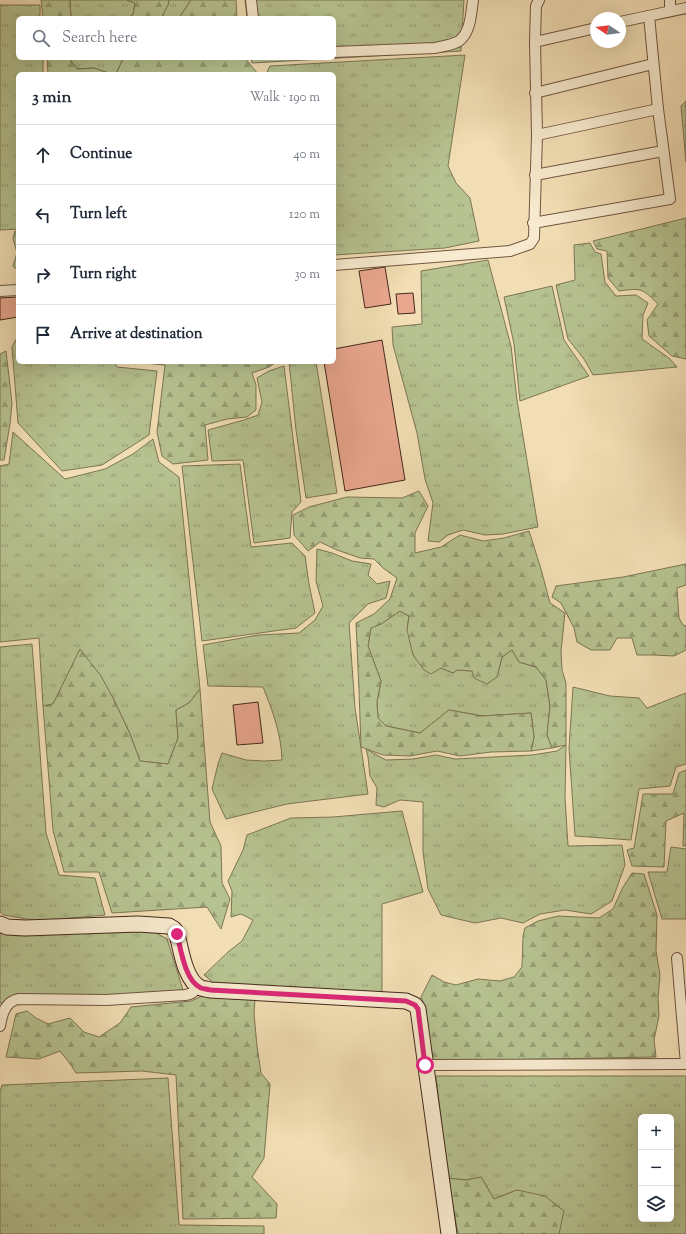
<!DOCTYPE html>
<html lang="en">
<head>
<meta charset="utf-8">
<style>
	:root { --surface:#fff; --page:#f2f2f3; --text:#1f2937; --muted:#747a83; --line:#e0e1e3 }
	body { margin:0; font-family:"Sorts Mill Goudy",serif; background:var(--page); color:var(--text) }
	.controls { position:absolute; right:12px; bottom:12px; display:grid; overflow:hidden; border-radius:6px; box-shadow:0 4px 16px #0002 }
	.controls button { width:36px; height:36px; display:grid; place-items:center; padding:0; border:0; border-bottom:1px solid var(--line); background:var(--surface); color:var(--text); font:20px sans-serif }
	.compass { position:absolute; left:590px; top:12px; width:36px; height:36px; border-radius:50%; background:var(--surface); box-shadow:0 4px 16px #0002; rotate:283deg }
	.stop { position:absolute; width:12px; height:12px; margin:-9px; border:3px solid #db2777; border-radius:50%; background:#fff }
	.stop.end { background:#db2777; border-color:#fff; box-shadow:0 1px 4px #0008 }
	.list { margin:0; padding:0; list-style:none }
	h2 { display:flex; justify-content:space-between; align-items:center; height:52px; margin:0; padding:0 16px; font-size:17px }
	h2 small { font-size:13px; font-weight:400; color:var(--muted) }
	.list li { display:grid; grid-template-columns:26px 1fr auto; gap:12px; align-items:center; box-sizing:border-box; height:60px; padding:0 16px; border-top:1px solid var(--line) }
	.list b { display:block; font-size:15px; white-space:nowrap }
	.list em { font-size:13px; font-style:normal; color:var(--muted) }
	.icon { flex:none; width:22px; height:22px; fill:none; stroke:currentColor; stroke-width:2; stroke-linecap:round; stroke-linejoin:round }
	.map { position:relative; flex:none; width:686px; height:1234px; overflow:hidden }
	.search { position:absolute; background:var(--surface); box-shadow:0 4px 16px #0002; left:16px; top:16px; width:320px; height:44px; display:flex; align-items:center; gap:10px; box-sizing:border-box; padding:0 14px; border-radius:6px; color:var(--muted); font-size:15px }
	.panel { position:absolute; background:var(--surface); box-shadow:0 4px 16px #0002; left:16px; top:72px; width:320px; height:292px; border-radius:6px }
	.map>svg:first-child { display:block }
	.grass { fill:url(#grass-tufts); stroke:#7d7554; fill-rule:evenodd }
	.forest { fill:url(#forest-firs); stroke:#7d7554 }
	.building { fill:#eaa78f; stroke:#442819 }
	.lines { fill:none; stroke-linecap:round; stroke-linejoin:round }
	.street-casing { stroke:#705640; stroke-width:12 }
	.secondary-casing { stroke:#442819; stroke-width:17 }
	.street { stroke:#f7eace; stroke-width:10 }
	.secondary { stroke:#f7eace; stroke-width:15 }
	.route { stroke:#db2777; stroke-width:5 }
</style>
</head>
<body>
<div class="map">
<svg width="686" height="1234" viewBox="0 0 686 1234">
	<defs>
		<pattern id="grass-tufts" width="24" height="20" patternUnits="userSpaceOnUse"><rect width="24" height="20" fill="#b6c290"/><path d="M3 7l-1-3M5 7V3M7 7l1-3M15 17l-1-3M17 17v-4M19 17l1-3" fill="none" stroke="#969e75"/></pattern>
		<pattern id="forest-firs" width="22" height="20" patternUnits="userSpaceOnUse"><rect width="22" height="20" fill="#b6c290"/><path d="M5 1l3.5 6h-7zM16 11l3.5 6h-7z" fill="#969e75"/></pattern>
	</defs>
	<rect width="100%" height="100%" fill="#f2deb4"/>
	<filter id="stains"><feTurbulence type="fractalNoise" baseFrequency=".005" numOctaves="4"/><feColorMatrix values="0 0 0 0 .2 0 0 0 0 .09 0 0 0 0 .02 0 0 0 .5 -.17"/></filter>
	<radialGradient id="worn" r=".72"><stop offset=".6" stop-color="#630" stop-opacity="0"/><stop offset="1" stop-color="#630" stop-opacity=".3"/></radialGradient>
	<g class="grass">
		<path d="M 70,0 L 126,0 L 135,3 L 133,15 L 127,18 L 71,18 Z"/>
		<path d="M 169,0 L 191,0 L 179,18 L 161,18 L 168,5 Z"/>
		<path d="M 245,0 L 464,0 L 461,51 L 252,63 L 251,58 L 334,58 L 334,18 L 247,18 Z"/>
		<path d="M 0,5 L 40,5 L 40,18 L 18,18 L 18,58 L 43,58 L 43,74 L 18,74 L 18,229 L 0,230 Z"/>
		<path d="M 465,55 L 448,166 L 456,183 L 470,198 L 479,241 L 445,248 L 334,255 L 334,74 L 266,74 L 270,66 Z"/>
		<path d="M 69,58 L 124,58 L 123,59 L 116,74 L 111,74 L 94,68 L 77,69 Z"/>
		<path d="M 590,243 L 595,252 L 601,254 L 605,282 L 616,296 L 636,295 L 648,303 L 643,315 L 642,339 L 669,358 L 677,367 L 593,375 L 584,359 L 568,339 L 556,285 L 575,280 L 574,245 Z"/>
		<path d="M 488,260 L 511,346 L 517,400 L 538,527 L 503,534 L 485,535 L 463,530 L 448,535 L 439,542 L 428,541 L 433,503 L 425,479 L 417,433 L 393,345 L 392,327 L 422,324 L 421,271 Z"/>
		<path d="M 552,286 L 564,340 L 589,376 L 520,401 L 514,344 L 504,297 Z"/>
		<path d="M 18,336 L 18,362 L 114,362 L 117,367 L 157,371 L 149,435 L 102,465 L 62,471 L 18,423 L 12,347 Z"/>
		<path d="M 289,362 L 316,362 L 337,493 L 306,498 L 296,430 Z"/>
		<path d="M 284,366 L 301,502 L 292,512 L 290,538 L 254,543 L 243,460 L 212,461 L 208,430 L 244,420 L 258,415 L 262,402 L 257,378 L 269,371 Z"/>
		<path d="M 13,432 L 65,479 L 105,469 L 133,454 L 153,439 L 159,462 L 179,477 L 200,689 L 189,703 L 176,710 L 178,738 L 168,764 L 140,761 L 130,734 L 113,698 L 80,650 L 53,704 L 43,706 L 39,638 L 0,642 L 0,466 L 9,464 Z"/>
		<path d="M 240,464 L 251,547 L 292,543 L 305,556 L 309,584 L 315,613 L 296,628 L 202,641 L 182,466 Z"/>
		<path d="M 317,549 L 332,553 L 352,561 L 371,564 L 368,575 L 377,584 L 390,581 L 386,598 L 368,604 L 349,623 L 355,708 L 368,794 L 287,804 L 226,819 L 212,789 L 218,764 L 222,753 L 246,760 L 264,761 L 282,760 C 281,733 273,712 263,687 L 208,686 L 203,645 L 258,635 L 299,633 L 315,620 L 323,606 L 316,581 Z"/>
		<path d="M 400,611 L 409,616 L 407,630 L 441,668 L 453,673 L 457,670 L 473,671 L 497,677 L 502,657 L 512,650 L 519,662 L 536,667 L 546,680 L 550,706 L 547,735 L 552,748 L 531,751 L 534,737 L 531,713 L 482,716 L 449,710 L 420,733 L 386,726 L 378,718 L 377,702 L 381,681 L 368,646 L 371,627 L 381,624 Z"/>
		<path d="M 32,644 L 46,833 L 59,875 L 95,878 L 105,915 L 38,921 L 4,915 L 0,912 L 0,647 Z"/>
		<path d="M 573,687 L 610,696 L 639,698 L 647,708 L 686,693 L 686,764 L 676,767 L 670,786 L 639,789 L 631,840 L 575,836 L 569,748 Z"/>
		<path d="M 566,745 L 565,798 L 568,846 L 622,845 L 625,865 L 612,901 L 591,914 L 565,910 L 540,914 L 523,923 L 501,918 L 475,923 L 441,915 L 428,889 L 423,852 L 423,802 L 400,800 L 384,807 L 376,805 L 377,788 L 370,776 L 368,757 L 366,749 L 386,760 L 413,759 L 436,755 L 455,759 L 532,755 L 557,751 Z"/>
		<path d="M 402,811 L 423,892 L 382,904 L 382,993 L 215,984 L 204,975 L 228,952 L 242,941 L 253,920 L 241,914 L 231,917 L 232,891 L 228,881 L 243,850 L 247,835 L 291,818 L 333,817 Z"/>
		<path d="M 671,847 L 686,849 L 686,919 L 662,919 L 648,872 L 667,872 Z"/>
		<path d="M 0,930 L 12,935 L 153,931 L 167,939 L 183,990 L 0,1003 Z"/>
		<path d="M 436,1076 L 686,1076 L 686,1234 L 559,1234 L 517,1190 L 494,1199 L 481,1177 L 466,1180 L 448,1178 ZM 641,1117 L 671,1117 L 671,1219 L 641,1219 Z"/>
		<path d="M 168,1078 L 179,1225 L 264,1226 L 264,1234 L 0,1234 L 0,1092 L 2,1085 Z"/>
	</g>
	<g class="forest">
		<path d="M 41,0 L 70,0 L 71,18 L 43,18 Z"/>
		<path d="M 126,0 L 169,0 L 168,5 L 161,18 L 127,18 L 133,15 L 135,3 Z"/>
		<path d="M 191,0 L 236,0 L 237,18 L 209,18 L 206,17 L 205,18 L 179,18 Z"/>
		<path d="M 47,58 L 69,58 L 77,69 L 94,68 L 111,74 L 48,74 Z"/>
		<path d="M 124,58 L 245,58 L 258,74 L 116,74 L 123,59 Z"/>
		<path d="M 686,101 L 686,162 L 681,106 Z"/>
		<path d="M 686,218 L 686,359 L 672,356 L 649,336 L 647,320 L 658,304 C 642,288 641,288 619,291 L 608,278 L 607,251 L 597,249 L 593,241 Z"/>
		<path d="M 15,231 L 18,231 L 18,271 L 13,266 L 17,253 L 13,238 Z"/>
		<path d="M 6,351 L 12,403 L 10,424 L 4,460 L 0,460 L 0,354 Z"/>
		<path d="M 133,362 L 276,362 L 269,367 L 252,373 L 256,385 L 256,410 L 247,417 L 227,419 L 205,425 L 208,460 L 173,464 L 162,456 L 157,432 L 165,365 Z"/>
		<path d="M 419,491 L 428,506 L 415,533 L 415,553 L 441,547 L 460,535 L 483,541 L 504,538 L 529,531 L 541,569 L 550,603 L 565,613 L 561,651 L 562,670 L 566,683 L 566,745 L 552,748 L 547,735 L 550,706 L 546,680 L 536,667 L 519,662 L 512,650 L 502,657 L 497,677 L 487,684 L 474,678 L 472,671 L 457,670 L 453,673 L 441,668 L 431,674 L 424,670 L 413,655 L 407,630 L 409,616 L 400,611 L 381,624 L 371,628 L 368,646 L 381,681 L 377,702 L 378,718 L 386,726 L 420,733 L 449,710 L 482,716 L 531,713 L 534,737 L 531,751 L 491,752 L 460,756 L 437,751 L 410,756 L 383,755 L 361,747 L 359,690 L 356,623 L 374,614 L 390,599 L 397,578 L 383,568 L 374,559 L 360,558 L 337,550 L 320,542 L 308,551 L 294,535 L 293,515 L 309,507 L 347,497 L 402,498 Z"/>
		<path d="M 686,564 L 686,585 L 677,588 L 679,618 L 683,625 L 686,626 L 686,650 L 674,656 L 654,655 L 637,655 L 632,638 L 617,638 L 610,650 L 591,650 L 577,642 L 574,628 L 561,603 L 552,597 L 556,586 L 623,577 Z"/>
		<path d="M 80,649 L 101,676 L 113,698 L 130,734 L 140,761 L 168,764 L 178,738 L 176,710 L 189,703 L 200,689 L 210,822 L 221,846 L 222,883 L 230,899 L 221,929 L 207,907 L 112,913 L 99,872 L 64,872 L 53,830 L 43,706 L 53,704 Z"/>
		<path d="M 686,770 L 686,846 L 683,846 L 684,813 L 666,821 L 664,867 L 632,866 L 627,850 L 634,848 L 643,794 L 673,794 L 679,773 Z"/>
		<path d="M 632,873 L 644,874 L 657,915 L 656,951 L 660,975 L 658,998 L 659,1016 L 654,1040 L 656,1057 L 432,1061 L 426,1028 L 425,1007 L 421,997 L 432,975 L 444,982 L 456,985 L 478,979 L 500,981 L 514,977 L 522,967 L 523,936 L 525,928 L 538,921 L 558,916 L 599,918 L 613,909 L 622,889 Z"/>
		<path d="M 202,996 L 255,999 L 254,1013 L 257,1046 L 261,1073 L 270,1084 L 264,1158 L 252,1177 L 277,1204 L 276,1218 L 183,1219 L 176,1075 L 142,1071 L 76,1073 L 71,1065 L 60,1051 L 39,1059 L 6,1057 L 16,1014 L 27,1011 L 36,1018 L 48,1024 L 70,1018 L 84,1032 L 99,1037 L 120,1023 L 131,1007 L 191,1001 Z"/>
		<path d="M 481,1177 L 494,1199 L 517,1190 L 545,1196 L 564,1211 L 559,1234 L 458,1234 L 448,1178 L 466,1180 Z"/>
	</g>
	<g class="building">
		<path d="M 385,267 L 391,304 L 365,308 L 359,271 Z"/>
		<path d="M 413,293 L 415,313 L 398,314 L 396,294 Z"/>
		<path d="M 17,297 L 18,317 L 0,320 L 0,298 Z"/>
		<path d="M 382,340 L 405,480 L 345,491 L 324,362 L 334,362 L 334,349 Z"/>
		<path d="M 258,702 L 263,743 L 237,745 L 233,705 Z"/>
	</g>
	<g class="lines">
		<defs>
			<g id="street">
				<path d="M 251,0 L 253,18"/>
				<path d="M 670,0 L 670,11"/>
				<path d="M 620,22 L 686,8"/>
				<path d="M 535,42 L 596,28"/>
				<path d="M 334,52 L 435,48 C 442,46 453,45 459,41 C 471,32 471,13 473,0"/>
				<path d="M 535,93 L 653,64"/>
				<path d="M 537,135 L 658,109"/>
				<path d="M 535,175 L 663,151"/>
				<path d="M 533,223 L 670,199 L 658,109 L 649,16"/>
				<path d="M 334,265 L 510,251 L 530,244 L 534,238 L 537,135 L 535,42 L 536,6 L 539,0"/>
				<path d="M 0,291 L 18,290"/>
				<path d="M 677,958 L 686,1064"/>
				<path d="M 0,1026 C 2,1014 5,1002 18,999 L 106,1000 L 185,995 C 192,994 195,992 197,985"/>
				<path d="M 425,1065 L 686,1064"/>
			</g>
			<path id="secondary" d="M 0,924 L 7,927 L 25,928 L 138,924 L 169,926 L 174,929 L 177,934 C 181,950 185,981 201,988 C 204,989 207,989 210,990 L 406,1001 L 415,1005 L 418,1009 L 449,1234"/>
		</defs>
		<use href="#street" class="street-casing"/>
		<use href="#secondary" class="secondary-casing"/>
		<use href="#street" class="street"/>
		<use href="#secondary" class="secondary"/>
	</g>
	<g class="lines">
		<path class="route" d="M 177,934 C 181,950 185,981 201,988 C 204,989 207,989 210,990 L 406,1001 L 415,1005 L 418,1009 L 425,1065"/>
	</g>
	<rect width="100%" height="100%" filter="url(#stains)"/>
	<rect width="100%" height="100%" fill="url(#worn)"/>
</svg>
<div class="controls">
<button>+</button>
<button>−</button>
<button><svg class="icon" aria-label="layers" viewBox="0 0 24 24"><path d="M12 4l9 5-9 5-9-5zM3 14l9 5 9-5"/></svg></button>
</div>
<svg class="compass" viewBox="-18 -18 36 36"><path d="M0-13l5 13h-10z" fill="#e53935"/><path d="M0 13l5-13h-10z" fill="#747a83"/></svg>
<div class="stop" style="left:425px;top:1065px"></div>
<div class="stop end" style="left:177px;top:934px"></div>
<div class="search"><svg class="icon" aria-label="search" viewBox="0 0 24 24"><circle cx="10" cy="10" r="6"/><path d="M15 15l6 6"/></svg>Search here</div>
<section class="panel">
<h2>3 min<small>Walk · 190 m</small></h2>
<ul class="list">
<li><svg class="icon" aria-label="ahead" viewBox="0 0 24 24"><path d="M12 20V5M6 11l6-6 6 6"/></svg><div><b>Continue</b></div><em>40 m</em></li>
<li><svg class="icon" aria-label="left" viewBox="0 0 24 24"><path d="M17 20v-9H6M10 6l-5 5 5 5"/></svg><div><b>Turn left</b></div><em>120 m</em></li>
<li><svg class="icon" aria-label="right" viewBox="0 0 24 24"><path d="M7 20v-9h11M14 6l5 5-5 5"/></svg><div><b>Turn right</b></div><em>30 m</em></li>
<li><svg class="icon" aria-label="arrive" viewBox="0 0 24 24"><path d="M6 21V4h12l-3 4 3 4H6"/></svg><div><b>Arrive at destination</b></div></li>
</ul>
</section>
</div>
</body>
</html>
